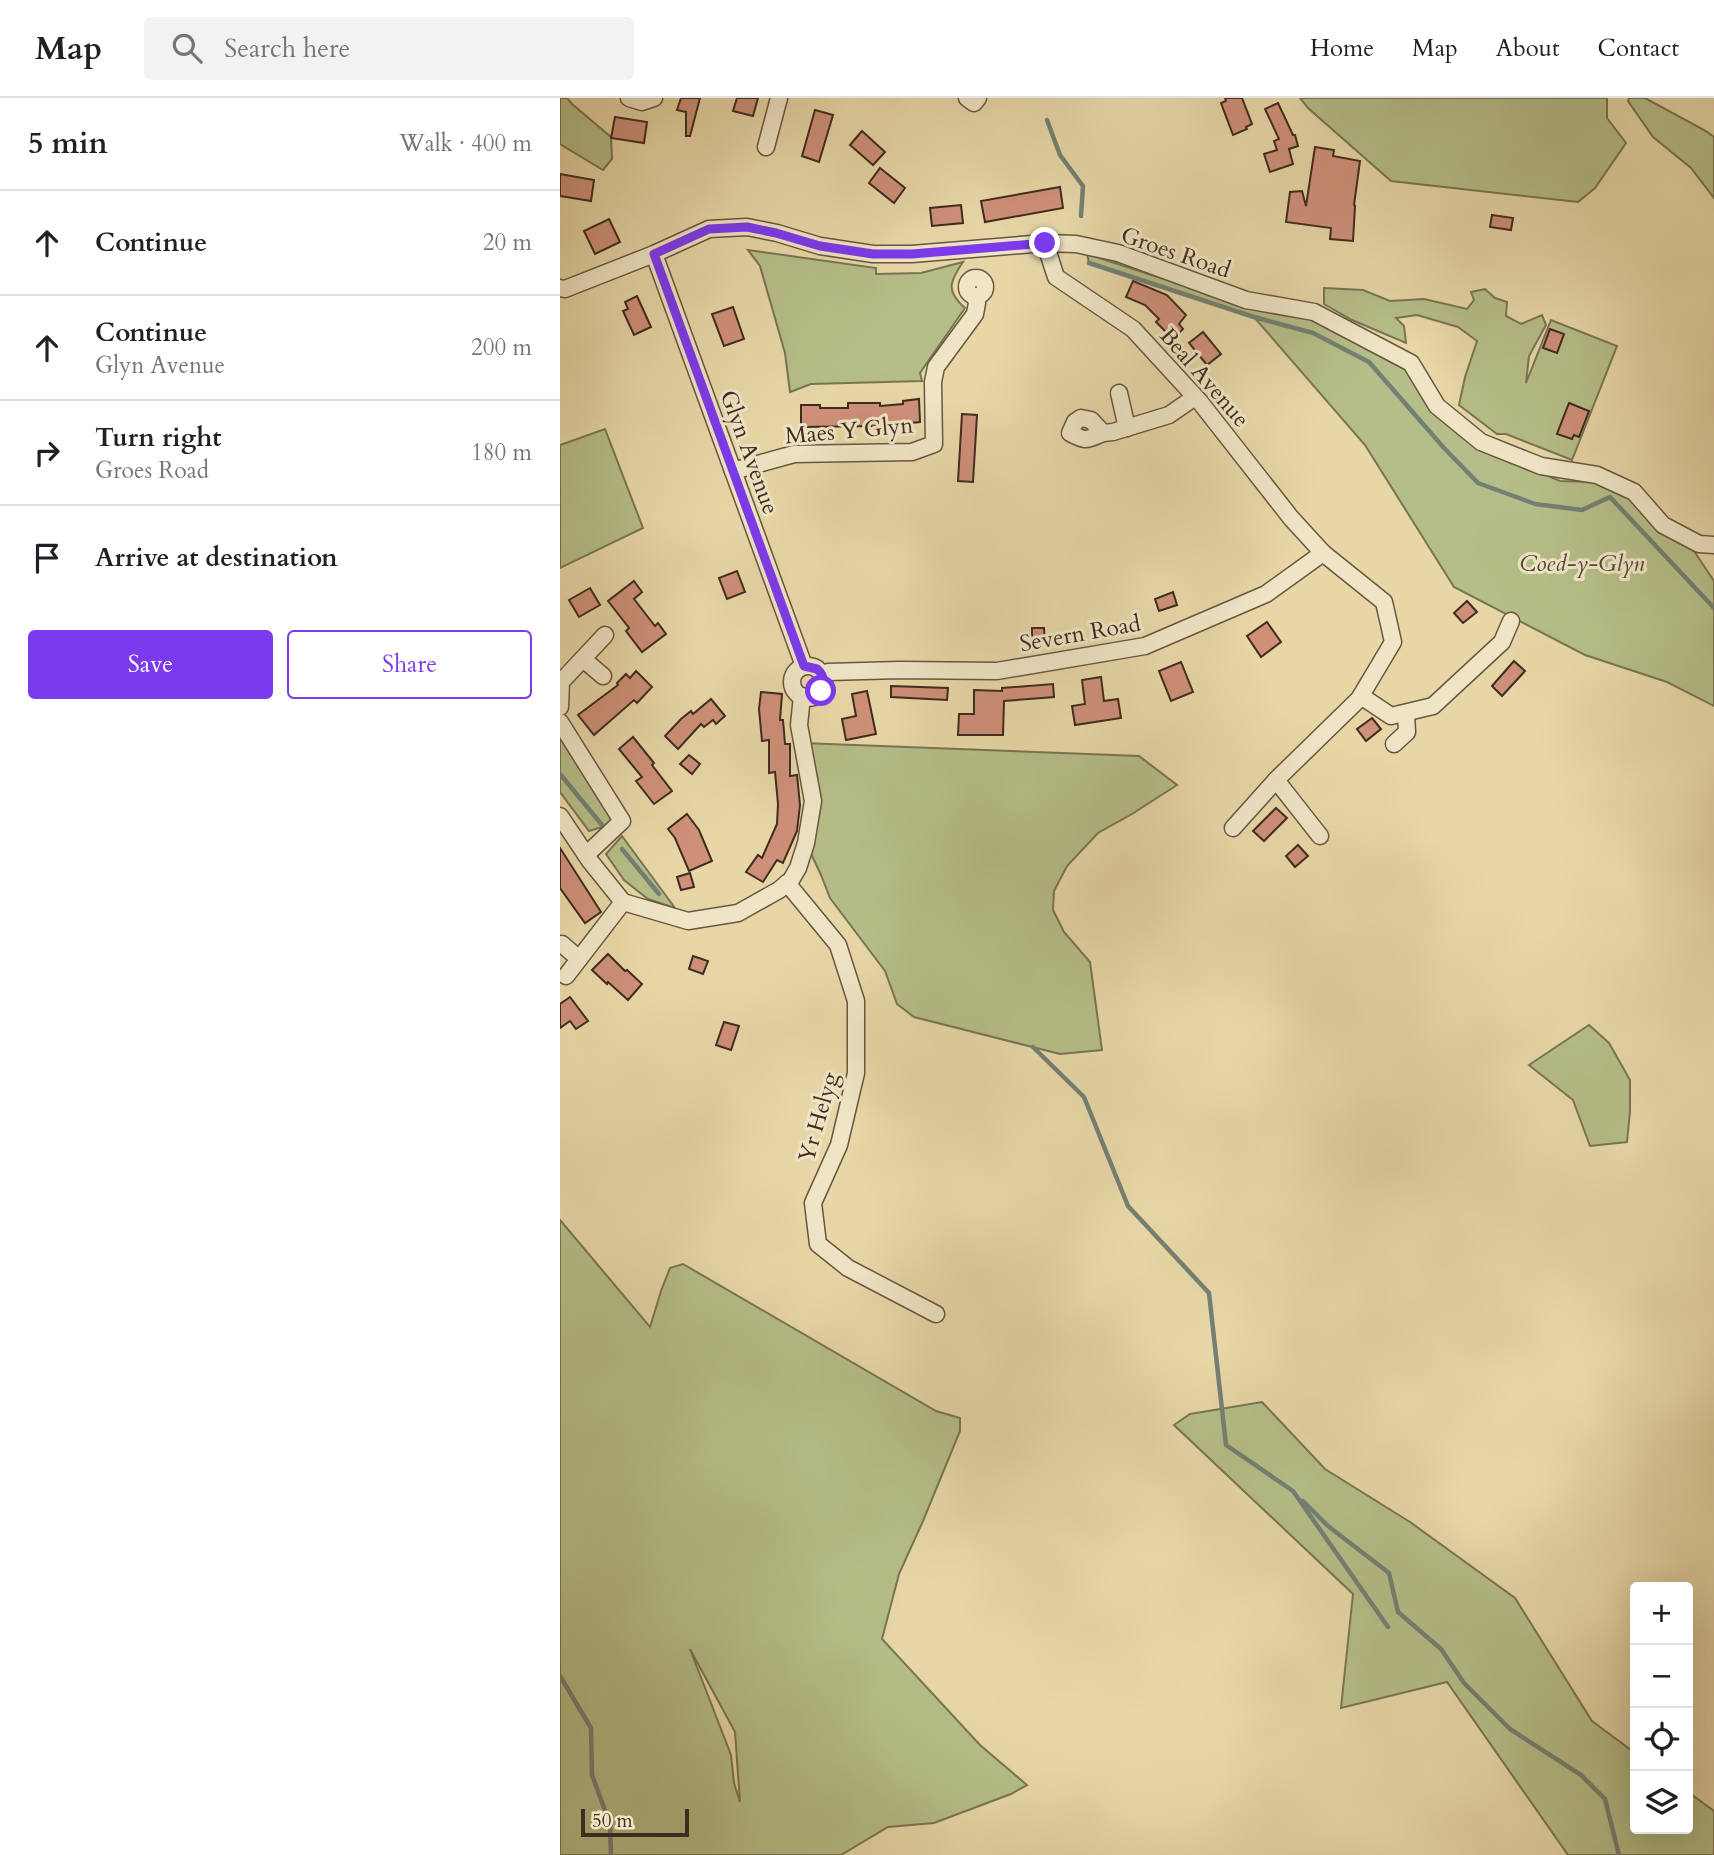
<!DOCTYPE html>
<html lang="en">
<head>
<meta charset="utf-8">
<style>
	:root { --surface:#fff; --page:#f2f2f2; --text:#202124; --muted:#757577; --line:#e0e0e0; --accent:#7c3aed }
	body { margin:0; font-family:Cardo,serif; background:var(--page); color:var(--text) }
	.controls { position:absolute; right:21px; bottom:21px; display:grid; overflow:hidden; border-radius:7px; box-shadow:0 7px 28px #0002 }
	.controls button { width:63px; height:63px; display:grid; place-items:center; padding:0; border:0; border-bottom:2px solid var(--line); background:var(--surface); color:var(--text); font:35px sans-serif }
	.scale { position:absolute; left:21px; bottom:18px; width:108px; box-sizing:border-box; padding-left:7px; border:4px solid #3f2b1f; border-top:0; font-size:19px; line-height:24px; white-space:nowrap; color:#3f2b1f; -webkit-text-stroke:5px #efe5c6; paint-order:stroke }
	.stop { position:absolute; width:21px; height:21px; margin:-16px; border:5px solid #7c3aed; border-radius:50%; background:#fff }
	.stop.end { background:#7c3aed; border-color:#fff; box-shadow:0 2px 7px #0008 }
	.list { margin:0; padding:0; list-style:none }
	h2 { display:flex; justify-content:space-between; align-items:center; height:91px; margin:0; padding:0 28px; font-size:30px }
	h2 small { font-size:23px; font-weight:400; color:var(--muted) }
	.list li { display:grid; grid-template-columns:46px 1fr auto; gap:21px; align-items:center; box-sizing:border-box; height:105px; padding:0 28px; border-top:2px solid var(--line) }
	.list b { display:block; font-size:26px; white-space:nowrap }
	.list p { margin:0; font-size:23px; white-space:nowrap; color:var(--muted) }
	.list em { font-size:23px; font-style:normal; color:var(--muted) }
	.actions { display:flex; gap:14px; padding:21px 28px }
	.actions a { flex:1; padding:16px 0; border:2px solid var(--accent); border-radius:7px; text-align:center; font-size:24px; color:var(--accent) }
	.actions .main { background:var(--accent); color:#fff }
	.icon { flex:none; width:38px; height:38px; fill:none; stroke:currentColor; stroke-width:2; stroke-linecap:round; stroke-linejoin:round }
	.map { position:relative; flex:none; width:1154px; height:1757px; overflow:hidden }
	header { display:flex; align-items:center; gap:42px; box-sizing:border-box; height:98px; padding:0 35px; background:var(--surface); border-bottom:2px solid var(--line) }
	header strong { font-size:33px }
	nav { display:flex; gap:38px; margin-inline-start:auto; font-size:24px }
	.search { width:490px; height:63px; background:var(--page); display:flex; align-items:center; gap:18px; box-sizing:border-box; padding:0 24px; border-radius:7px; color:var(--muted); font-size:26px }
	main { display:flex }
	aside { flex:1; background:var(--surface) }
	.map>svg:first-child { display:block }
	.green { fill:#b5be88; stroke:#7a7454; stroke-width:2; fill-rule:evenodd }
	.lines { fill:none; stroke-linecap:round; stroke-linejoin:round }
	.stream { stroke:#748074; stroke-width:4.5 }
	.building { fill:#ce9079; stroke:#3f2b1f; stroke-width:2 }
	.minor-casing { stroke:#695641; stroke-width:19 }
	.minor { stroke:#efe5c6; stroke-width:16 }
	.route { stroke:#7c3aed; stroke-width:9 }
	.labels { text-anchor:middle; stroke-width:6; stroke-linejoin:round; paint-order:stroke }
	.street-label { font-size:23px; fill:#3f2b1f; stroke:#efe5c6 }
	.park-label { font-size:23px; font-style:italic; fill:#574834; stroke:#efe5c6 }
</style>
</head>
<body>
<header>
<strong>Map</strong>
<div class="search"><svg class="icon" aria-label="search" viewBox="0 0 24 24"><circle cx="10" cy="10" r="6"/><path d="M15 15l6 6"/></svg>Search here</div>
<nav><a>Home</a><a>Map</a><a>About</a><a>Contact</a></nav>
</header>
<main>
<aside>
<h2>5 min<small>Walk · 400 m</small></h2>
<ul class="list">
<li><svg class="icon" aria-label="ahead" viewBox="0 0 24 24"><path d="M12 20V5M6 11l6-6 6 6"/></svg><div><b>Continue</b></div><em>20 m</em></li>
<li><svg class="icon" aria-label="ahead" viewBox="0 0 24 24"><path d="M12 20V5M6 11l6-6 6 6"/></svg><div><b>Continue</b><p>Glyn Avenue</p></div><em>200 m</em></li>
<li><svg class="icon" aria-label="right" viewBox="0 0 24 24"><path d="M7 20v-9h11M14 6l5 5-5 5"/></svg><div><b>Turn right</b><p>Groes Road</p></div><em>180 m</em></li>
<li><svg class="icon" aria-label="arrive" viewBox="0 0 24 24"><path d="M6 21V4h12l-3 4 3 4H6"/></svg><div><b>Arrive at destination</b></div></li>
</ul>
<div class="actions"><a class="main">Save</a><a>Share</a></div>
</aside>
<div class="map">
<svg width="1154" height="1757" viewBox="0 0 1154 1757">
	<rect width="100%" height="100%" fill="#e7d7a7"/>
	<filter id="stains"><feTurbulence type="fractalNoise" baseFrequency=".00286" numOctaves="4"/><feColorMatrix values="0 0 0 0 .2 0 0 0 0 .09 0 0 0 0 .02 0 0 0 .5 -.17"/></filter>
	<radialGradient id="worn" r=".72"><stop offset=".6" stop-color="#630" stop-opacity="0"/><stop offset="1" stop-color="#630" stop-opacity=".3"/></radialGradient>
	<g class="green">
		<path d="M 0,0 L 7,0 L 12,6 L 51,39 L 52,61 L 43,72 L 0,46 Z"/>
		<path d="M 740,0 L 1047,0 L 1047,20 L 1066,45 L 1035,90 L 1018,104 L 831,83 L 748,10 Z"/>
		<path d="M 1069,0 L 1085,0 L 1146,33 L 1154,39 L 1154,100 L 1131,70 L 1093,39 L 1068,3 Z"/>
		<path d="M 188,152 L 316,170 L 316,176 L 361,175 L 403,164 C 390,183 385,193 405,210 L 360,275 L 362,283 L 251,286 L 230,294 L 225,255 L 200,168 Z"/>
		<path d="M 527,156 L 684,207 L 754,221 L 845,268 L 917,348 L 1000,383 L 1033,384 L 1068,398 L 1097,429 L 1134,453 L 1154,483 L 1154,608 L 1107,584 L 1025,557 L 894,489 L 805,347 L 694,219 L 529,165 Z"/>
		<path d="M 764,190 L 803,192 L 830,203 L 864,201 L 907,211 L 914,202 L 911,194 L 925,191 L 935,200 L 947,204 L 946,218 L 961,226 L 982,217 L 986,227 L 969,258 L 966,285 L 991,222 L 1057,248 L 1012,362 L 946,336 L 937,336 L 899,307 L 905,279 L 917,243 L 898,229 L 857,217 L 836,220 L 844,228 L 846,245 L 792,222 L 764,206 Z"/>
		<path d="M 45,331 L 83,430 L 0,470 L 0,347 Z"/>
		<path d="M 0,641 L 10,649 L 53,718 L 49,727 L 29,733 L 0,694 Z"/>
		<path d="M 242,645 L 579,658 L 617,687 L 572,716 L 538,735 L 507,768 L 494,793 L 493,812 L 504,834 L 530,864 L 542,952 L 500,956 L 354,919 L 337,906 L 325,873 L 270,800 L 261,777 L 246,745 L 253,702 Z"/>
		<path d="M 62,738 L 115,810 L 88,801 L 64,782 L 46,756 Z"/>
		<path d="M 1029,927 L 1049,945 L 1070,982 L 1070,1013 L 1067,1044 L 1030,1048 L 1013,1002 L 969,967 Z"/>
		<path d="M 0,1122 L 90,1229 L 101,1193 L 110,1170 L 123,1166 L 376,1313 L 400,1320 L 400,1333 L 363,1423 L 339,1476 L 322,1541 L 420,1647 L 467,1687 L 451,1696 L 374,1725 L 328,1729 L 281,1757 L 0,1757 L 0,1582 L 1,1581 L 0,1578 ZM 130,1551 L 175,1634 L 180,1704 L 174,1685 L 171,1657 Z"/>
		<path d="M 702,1304 L 765,1371 L 850,1424 L 955,1500 L 1032,1623 L 1075,1655 L 1075,1731 L 1128,1731 L 1128,1694 L 1154,1713 L 1154,1757 L 1008,1757 L 887,1584 L 781,1610 L 793,1496 L 614,1327 L 630,1316 Z"/>
	</g>
	<g class="lines">
		<g class="stream">
			<path d="M 487,22 L 500,57 L 523,88 L 521,118"/>
			<path d="M 529,165 L 694,219 L 753,235 L 809,264 L 884,350 L 918,385 L 975,406 L 1022,412 L 1050,399 L 1154,510"/>
			<path d="M 0,676 L 42,727"/>
			<path d="M 62,751 L 99,796"/>
			<path d="M 473,949 L 524,999 L 568,1108 L 649,1195 L 666,1347 L 733,1393 L 828,1529"/>
			<path d="M 743,1403 L 768,1428 L 829,1475 L 838,1514 L 881,1551 L 904,1585 L 950,1631 L 1021,1677 L 1045,1701 L 1059,1757"/>
			<path d="M 0,1578 L 31,1630 L 32,1677 L 50,1726 L 51,1757"/>
		</g>
	</g>
	<g class="building">
		<path d="M 121,0 L 140,0 L 130,38 L 126,38 L 126,14 L 117,12 Z"/>
		<path d="M 177,0 L 198,0 L 193,18 L 173,13 Z"/>
		<path d="M 665,0 L 682,0 L 692,26 L 686,29 L 687,31 L 673,37 L 661,5 L 666,3 Z"/>
		<path d="M 718,5 L 733,37 L 735,37 L 738,48 L 729,51 L 733,66 L 710,74 L 704,56 L 717,52 L 714,43 L 719,41 L 705,11 Z"/>
		<path d="M 255,12 L 273,17 L 259,64 L 242,58 Z"/>
		<path d="M 55,19 L 87,24 L 84,45 L 51,40 Z"/>
		<path d="M 302,33 L 325,54 L 313,67 L 290,47 Z"/>
		<path d="M 755,49 L 774,52 L 773,58 L 800,63 L 794,107 L 795,108 L 793,143 L 770,141 L 771,130 L 726,124 L 730,94 L 742,93 L 746,108 Z"/>
		<path d="M 320,70 L 345,90 L 334,105 L 309,85 Z"/>
		<path d="M 0,76 L 34,82 L 31,103 L 0,98 Z"/>
		<path d="M 500,89 L 503,110 L 425,124 L 421,103 Z"/>
		<path d="M 401,107 L 403,125 L 372,128 L 370,110 Z"/>
		<path d="M 932,117 L 953,120 L 951,132 L 930,129 Z"/>
		<path d="M 49,121 L 60,144 L 35,156 L 24,133 Z"/>
		<path d="M 573,183 L 607,197 L 626,217 L 619,226 L 623,231 L 613,241 L 596,224 L 599,221 L 585,207 L 566,199 Z"/>
		<path d="M 77,198 L 91,229 L 74,237 L 63,213 L 68,211 L 65,204 Z"/>
		<path d="M 173,209 L 184,241 L 164,248 L 152,216 Z"/>
		<path d="M 990,231 L 1004,236 L 997,255 L 983,250 Z"/>
		<path d="M 643,234 L 661,256 L 647,267 L 629,245 Z"/>
		<path d="M 359,301 L 360,324 L 320,328 L 241,329 L 241,307 L 260,307 L 260,310 L 288,310 L 288,305 L 320,305 L 320,308 L 343,306 L 343,303 Z"/>
		<path d="M 1009,305 L 1029,313 L 1019,339 L 1014,337 L 1012,341 L 997,336 Z"/>
		<path d="M 402,316 L 417,317 L 413,384 L 398,383 Z"/>
		<path d="M 177,473 L 185,494 L 167,501 L 159,480 Z"/>
		<path d="M 74,483 L 82,494 L 74,501 L 95,528 L 98,525 L 106,536 L 82,554 L 66,533 L 69,530 L 48,503 Z"/>
		<path d="M 30,490 L 40,507 L 19,519 L 9,502 Z"/>
		<path d="M 613,494 L 617,507 L 599,513 L 595,501 Z"/>
		<path d="M 907,503 L 917,514 L 903,525 L 894,515 Z"/>
		<path d="M 707,524 L 721,544 L 701,559 L 687,538 Z"/>
		<path d="M 472,530 L 484,530 L 485,545 L 472,546 Z"/>
		<path d="M 954,563 L 965,573 L 942,598 L 932,588 Z"/>
		<path d="M 621,564 L 633,594 L 611,603 L 599,573 Z"/>
		<path d="M 76,573 L 92,589 L 77,605 L 74,602 L 34,637 L 18,617 L 58,587 L 57,585 L 66,576 L 70,580 Z"/>
		<path d="M 541,579 L 544,603 L 558,601 L 561,620 L 515,627 L 512,608 L 525,606 L 522,582 Z"/>
		<path d="M 493,586 L 494,599 L 444,603 L 443,637 L 398,637 L 399,616 L 414,616 L 414,592 L 442,593 L 442,590 Z"/>
		<path d="M 331,588 L 388,590 L 387,602 L 331,599 Z"/>
		<path d="M 307,593 L 316,636 L 286,642 L 282,621 L 296,618 L 292,596 Z"/>
		<path d="M 201,594 L 222,596 L 220,622 L 223,622 L 225,646 L 230,646 L 230,678 L 237,677 L 240,707 L 237,733 L 223,765 L 217,762 L 203,784 L 186,774 L 198,757 L 202,760 L 217,726 L 218,706 L 215,674 L 209,675 L 209,642 L 202,643 L 199,611 Z"/>
		<path d="M 151,601 L 165,618 L 156,626 L 153,622 L 144,629 L 141,626 L 118,651 L 105,638 L 121,621 L 131,613 L 133,616 Z"/>
		<path d="M 812,620 L 821,631 L 806,643 L 797,631 Z"/>
		<path d="M 73,639 L 94,665 L 92,667 L 112,693 L 94,706 L 76,683 L 82,679 L 59,651 Z"/>
		<path d="M 129,657 L 140,666 L 132,676 L 120,666 Z"/>
		<path d="M 716,710 L 727,720 L 704,743 L 693,733 Z"/>
		<path d="M 127,716 L 139,732 L 152,763 L 129,773 L 115,740 L 108,731 Z"/>
		<path d="M 738,747 L 748,758 L 735,769 L 726,758 Z"/>
		<path d="M 0,750 L 41,814 L 25,825 L 0,790 Z"/>
		<path d="M 130,775 L 134,789 L 121,792 L 117,779 Z"/>
		<path d="M 48,856 L 65,873 L 67,872 L 82,886 L 68,902 L 48,884 L 47,886 L 32,872 Z"/>
		<path d="M 133,858 L 148,863 L 143,876 L 129,871 Z"/>
		<path d="M 10,899 L 28,923 L 16,931 L 10,923 L 0,930 L 0,906 Z"/>
		<path d="M 164,924 L 179,928 L 171,952 L 156,947 Z"/>
	</g>
	<g class="lines">
		<defs>
			<g id="minor">
				<path d="M 69,0 L 82,4 L 94,0"/>
				<path d="M 407,0 L 414,5 L 418,0"/>
				<path d="M 206,49 L 219,0"/>
				<path d="M 485,145 L 496,179 L 573,231 L 640,304 L 731,420 L 763,455 L 824,504 L 833,544 L 799,601 L 716,682 L 673,730"/>
				<path d="M 94,156 L 244,568"/>
				<circle cx="416" cy="189" r="9"/>
				<path d="M 0,190 L 5,191 L 94,156 L 149,131 L 187,129 L 217,135 L 260,148 L 313,156 L 352,156 L 485,145 L 516,146 L 558,155 L 686,202 L 754,214 L 851,265 L 877,308 L 921,344 L 981,368 L 1037,377 L 1074,394 L 1103,427 L 1139,446 L 1154,447"/>
				<path d="M 559,295 L 567,330"/>
				<path d="M 521,320 L 531,322 L 543,335 C 526,342 527,344 510,335 L 515,324 Z"/>
				<path d="M 543,335 L 553,334 L 609,317 L 635,299"/>
				<path d="M 173,373 L 234,356 L 352,354 L 374,346 L 373,284 L 376,269 L 415,216 L 417,205 L 415,198"/>
				<path d="M 23,561 L 43,578"/>
				<circle cx="248" cy="584" r="16"/>
				<path d="M 263,578 L 268,574 L 340,572 L 437,573 L 585,548 L 706,496 L 763,455"/>
				<path d="M 801,598 L 831,618 L 873,608 L 942,544 L 951,523"/>
				<path d="M 0,609 L 1,584 L 45,537"/>
				<path d="M 0,624 L 62,723 L 26,757"/>
				<path d="M 834,646 L 847,634 L 846,615"/>
				<path d="M 716,682 L 760,738"/>
				<path d="M 0,718 L 30,763 L 63,804 L 128,823 L 178,815 L 219,792 L 231,782 L 238,770 L 246,745 L 253,703 L 239,627 L 242,598"/>
				<path d="M 227,785 L 278,847 L 296,903 L 296,975 L 279,1047 L 253,1105 L 258,1146 L 288,1170 L 376,1216"/>
				<path d="M 2,846 L 19,861"/>
				<path d="M 6,878 L 63,804"/>
			</g>
		</defs>
		<use href="#minor" class="minor-casing"/>
		<use href="#minor" class="minor"/>
	</g>
	<g class="lines">
		<path class="route" d="M 261,593 C 265,584 264,577 257,571 L 244,568 L 94,156 L 149,131 L 187,129 L 216,135 L 260,148 L 313,156 L 352,156 L 485,145"/>
	</g>
	<g class="labels">
		<g class="street-label">
			<text transform="translate(616 154) rotate(19)" y="8">Groes Road</text>
			<text transform="translate(645 279) rotate(49)" y="8">Beal Avenue</text>
			<text transform="translate(289 332) rotate(-5)" y="8">Maes Y Glyn</text>
			<text transform="translate(190 354) rotate(70)" y="8">Glyn Avenue</text>
			<text transform="translate(520 535) rotate(-10)" y="8">Severn Road</text>
			<text transform="translate(258 1019) rotate(-74)" y="8">Yr Helyg</text>
		</g>
		<g class="park-label">
			<text x="1022" y="473">Coed-y-Glyn</text>
		</g>
	</g>
	<rect width="100%" height="100%" filter="url(#stains)"/>
	<rect width="100%" height="100%" fill="url(#worn)"/>
</svg>
<div class="controls">
<button>+</button>
<button>−</button>
<button><svg class="icon" aria-label="locate" viewBox="0 0 24 24"><circle cx="12" cy="12" r="6"/><path d="M12 2v4M12 18v4M2 12h4M18 12h4"/></svg></button>
<button><svg class="icon" aria-label="layers" viewBox="0 0 24 24"><path d="M12 4l9 5-9 5-9-5zM3 14l9 5 9-5"/></svg></button>
</div>
<div class="scale">50 m</div>
<div class="stop" style="left:261px;top:593px"></div>
<div class="stop end" style="left:485px;top:145px"></div>
</div>
</main>
</body>
</html>
